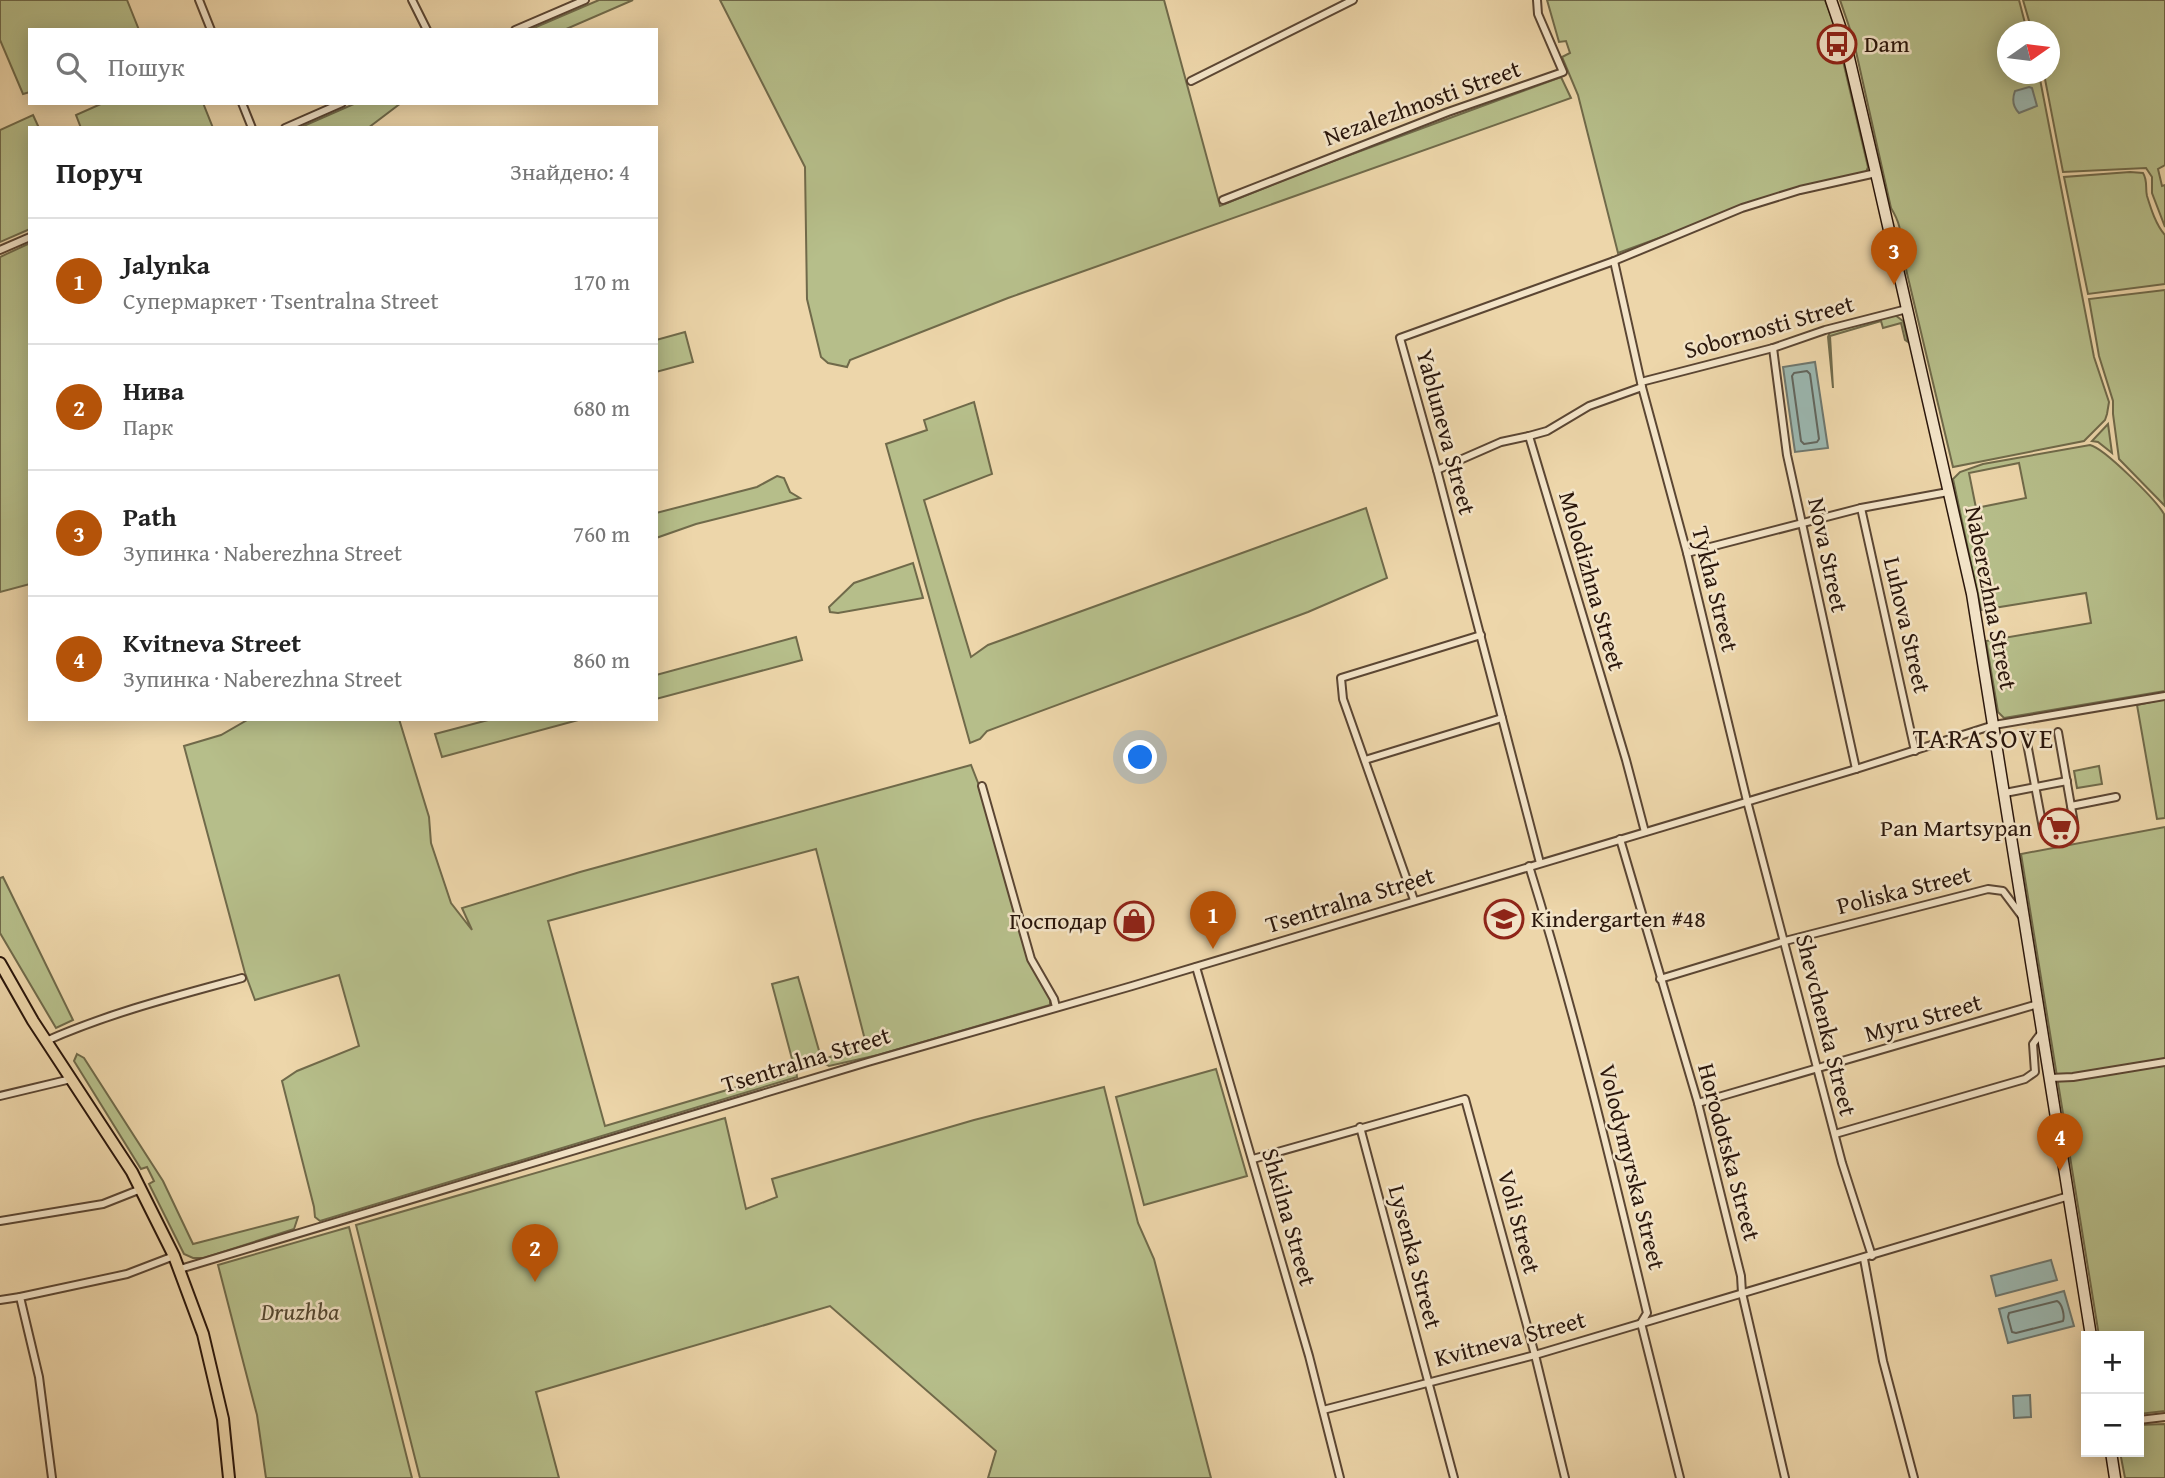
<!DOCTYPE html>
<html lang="uk">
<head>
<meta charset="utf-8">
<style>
	:root { --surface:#fff; --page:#f2f2f2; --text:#222; --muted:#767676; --line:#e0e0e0; --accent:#b45309 }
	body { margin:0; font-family:"Gentium Book Plus",serif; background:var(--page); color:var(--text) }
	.controls { position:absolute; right:21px; bottom:21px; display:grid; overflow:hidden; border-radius:0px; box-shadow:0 4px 18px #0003 }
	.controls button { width:63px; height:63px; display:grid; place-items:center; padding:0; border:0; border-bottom:2px solid var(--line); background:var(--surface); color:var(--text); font:35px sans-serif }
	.compass { position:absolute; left:1997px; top:21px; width:63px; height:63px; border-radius:50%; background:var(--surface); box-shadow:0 4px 18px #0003; rotate:76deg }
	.you { position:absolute; left:1141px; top:758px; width:24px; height:24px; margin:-18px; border:5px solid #fff; border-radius:50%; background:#1a73e8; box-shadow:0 0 0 10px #1a73e833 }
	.badge { display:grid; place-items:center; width:46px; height:46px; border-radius:50%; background:var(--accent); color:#fff; font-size:23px; font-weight:700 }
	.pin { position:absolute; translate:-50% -58px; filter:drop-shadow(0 2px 4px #0008) }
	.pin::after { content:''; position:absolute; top:37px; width:24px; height:21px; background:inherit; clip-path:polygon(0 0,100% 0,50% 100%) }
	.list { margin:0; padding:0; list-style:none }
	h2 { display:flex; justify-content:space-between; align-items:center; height:91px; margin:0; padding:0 28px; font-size:30px }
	h2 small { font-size:23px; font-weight:400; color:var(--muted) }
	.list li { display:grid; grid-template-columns:46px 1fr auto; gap:21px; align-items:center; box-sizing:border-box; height:126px; padding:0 28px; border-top:2px solid var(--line) }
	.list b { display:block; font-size:26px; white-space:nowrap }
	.list p { margin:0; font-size:23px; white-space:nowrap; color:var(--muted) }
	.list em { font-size:23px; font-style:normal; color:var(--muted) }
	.icon { flex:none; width:38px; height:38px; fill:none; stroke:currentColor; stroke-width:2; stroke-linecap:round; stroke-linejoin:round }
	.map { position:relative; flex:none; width:2165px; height:1478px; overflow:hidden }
	.search { position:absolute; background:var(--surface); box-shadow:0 4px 18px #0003; left:28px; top:28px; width:630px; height:77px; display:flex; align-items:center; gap:18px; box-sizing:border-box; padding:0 24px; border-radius:0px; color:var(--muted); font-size:26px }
	.panel { position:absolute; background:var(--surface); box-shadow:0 4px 18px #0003; left:28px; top:126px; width:630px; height:595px; border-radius:0px }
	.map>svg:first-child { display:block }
	.green { fill:#b6be8a; stroke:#706a4a; stroke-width:2; fill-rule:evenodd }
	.water { fill:#9bb7b0; stroke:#6e776e; stroke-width:2 }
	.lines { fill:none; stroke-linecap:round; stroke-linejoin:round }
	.shore { stroke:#62665e; stroke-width:2 }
	.street-casing { stroke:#5b4633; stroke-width:10 }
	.secondary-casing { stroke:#2a160b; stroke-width:13 }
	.primary-casing { stroke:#2a160b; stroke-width:14 }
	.street { stroke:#f3e4c8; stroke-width:6 }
	.secondary { stroke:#f3e4c8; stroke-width:10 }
	.primary { stroke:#edd6aa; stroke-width:10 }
	.labels { text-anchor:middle; stroke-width:5; stroke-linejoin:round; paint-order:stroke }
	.poi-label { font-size:24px; fill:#2a160b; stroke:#f3e4c8; text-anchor:start }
	.street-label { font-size:24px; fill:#2a160b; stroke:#f3e4c8 }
	.park-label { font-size:24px; font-style:italic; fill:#544831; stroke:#f3e4c8 }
	.quarter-label { font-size:28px; letter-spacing:2px; fill:#2a160b; stroke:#f3e4c8 }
</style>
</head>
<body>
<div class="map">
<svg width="2165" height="1478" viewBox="0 0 2165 1478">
	<rect width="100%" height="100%" fill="#edd6aa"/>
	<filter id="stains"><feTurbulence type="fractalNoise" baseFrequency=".00286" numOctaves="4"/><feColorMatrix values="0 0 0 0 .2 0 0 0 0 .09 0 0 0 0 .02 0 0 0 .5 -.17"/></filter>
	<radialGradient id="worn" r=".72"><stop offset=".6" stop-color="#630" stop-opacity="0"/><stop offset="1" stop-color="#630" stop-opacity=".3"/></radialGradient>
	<g class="green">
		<path d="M 0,0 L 127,0 L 139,30 L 30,30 L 30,92 L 23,94 L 0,40 Z"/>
		<path d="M 599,0 L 633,0 L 564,30 L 529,30 Z"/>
		<path d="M 720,0 L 1164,0 L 1220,206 L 1309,170 L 1561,77 L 1571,98 L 1008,298 L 850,360 L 847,367 L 828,363 L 821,357 L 807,299 L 805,167 Z"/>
		<path d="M 1547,0 L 1825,0 C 1828,9 1833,18 1834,28 C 1835,40 1835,50 1843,61 L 1868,167 L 1866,172 L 1799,187 L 1618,253 L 1578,95 L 1562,57 L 1570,53 L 1566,41 L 1559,42 Z"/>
		<path d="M 1840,0 L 2019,0 L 2027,31 L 2008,32 L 2008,74 L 2039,74 L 2094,357 L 2109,402 L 2107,414 L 2105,420 L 2084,441 L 1953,467 L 1901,248 C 1902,232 1899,221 1891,208 L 1853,38 Z"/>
		<path d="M 2023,0 L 2165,0 L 2165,165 L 2158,169 L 2162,186 L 2165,185 L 2165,227 L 2152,193 L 2152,177 L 2146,168 L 2063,172 L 2044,74 L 2050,74 L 2050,32 L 2032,31 Z"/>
		<path d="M 103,103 L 203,103 L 213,128 L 81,128 L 76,115 Z"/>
		<path d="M 356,103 L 401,103 L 368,128 L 299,128 Z"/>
		<path d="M 33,115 L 39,128 L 30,128 L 30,229 L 0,242 L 0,130 Z"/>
		<path d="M 2130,172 L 2143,173 C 2148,181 2145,188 2147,196 C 2151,209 2156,225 2165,235 L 2165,284 L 2088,294 L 2064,177 Z"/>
		<path d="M 30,243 L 30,584 L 0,592 L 0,257 Z"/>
		<path d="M 2165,290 L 2164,496 L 2165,506 L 2119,459 L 2113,414 L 2113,401 L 2099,356 L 2089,299 Z"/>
		<path d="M 1895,315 L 1903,321 L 1908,342 L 1905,340 L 1901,323 L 1883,328 L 1881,321 L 1830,336 L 1833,388 L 1828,337 L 1830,332 Z"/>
		<path d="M 685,332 L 693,362 L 656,372 L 656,340 Z"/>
		<path d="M 974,402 L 992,474 L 924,500 L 971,657 L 988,645 L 1366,508 L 1387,578 L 1308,612 L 987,731 L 980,739 L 970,743 L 886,444 L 927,430 L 924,420 Z"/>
		<path d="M 2108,424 L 2112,453 L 2098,442 L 2092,441 Z"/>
		<path d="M 2090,445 C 2104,448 2156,500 2164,514 L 2165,691 L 2004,718 L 1998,712 L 1986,641 L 2091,623 L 2086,593 L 1981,610 L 1953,479 L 1960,472 L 1983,464 ZM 2019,463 L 2026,498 L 1976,508 L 1969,473 Z"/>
		<path d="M 777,476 L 784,478 L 790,492 L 800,498 L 696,524 L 656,538 L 656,513 L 757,487 Z"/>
		<path d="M 913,563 L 923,598 L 838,613 L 830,612 L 829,607 L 854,583 Z"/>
		<path d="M 796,637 L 802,660 L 656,699 L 656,675 Z"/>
		<path d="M 2165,699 L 2165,818 L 2157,819 L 2137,705 Z"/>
		<path d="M 249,719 L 399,719 L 429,817 L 431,843 L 451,903 L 472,930 L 462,908 L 580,872 L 971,765 L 982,793 L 1029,959 L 1050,998 L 1050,1005 L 878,1055 L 829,1066 L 822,1062 L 796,1070 L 797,1077 L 320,1221 L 315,1217 L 314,1207 L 282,1081 L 297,1071 L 359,1046 L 339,975 L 255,1000 L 245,973 L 184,746 L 221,735 ZM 816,849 L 865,1040 L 822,1061 L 798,977 L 772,984 L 795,1070 L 605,1126 L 548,921 Z"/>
		<path d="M 492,719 L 582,719 L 442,757 L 435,734 Z"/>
		<path d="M 2099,766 L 2102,784 L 2077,788 L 2074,771 Z"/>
		<path d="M 2165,827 L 2165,1411 L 2139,1414 L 2139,1336 L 2099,1336 L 2021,854 Z"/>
		<path d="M 3,877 L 73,1020 L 56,1028 L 0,933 L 0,878 Z"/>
		<path d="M 77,1054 L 84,1058 L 163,1181 L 193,1244 L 298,1217 L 294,1229 L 204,1258 L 193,1258 L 184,1254 L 149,1184 L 154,1181 L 147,1167 L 141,1169 L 74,1061 Z"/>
		<path d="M 1216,1069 L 1247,1176 L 1144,1205 L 1116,1097 Z"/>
		<path d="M 1104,1087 L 1138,1223 L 1154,1259 L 1211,1478 L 988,1478 L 996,1451 L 830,1306 L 536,1392 L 559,1478 L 420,1478 L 356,1225 L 725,1118 L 746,1209 L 777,1197 L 772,1179 L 974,1120 Z"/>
		<path d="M 349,1227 L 412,1478 L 266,1478 L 257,1415 L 218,1265 Z"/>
		<path d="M 2165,1424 L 2165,1478 L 2125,1478 L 2120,1452 L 2139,1452 L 2139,1425 Z"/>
	</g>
	<g class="water">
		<path d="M 2029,87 L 2032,88 L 2037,106 L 2019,113 C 2013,107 2012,99 2015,91 Z"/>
		<path d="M 1815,362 L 1828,448 L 1795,452 L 1783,367 Z"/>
		<path d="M 2051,1260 L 2057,1280 L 1996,1296 L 1991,1276 Z"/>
		<path d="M 2064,1291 L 2074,1326 L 2008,1343 L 1999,1309 Z"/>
		<path d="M 2030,1395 L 2031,1417 L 2014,1418 L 2013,1396 Z"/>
	</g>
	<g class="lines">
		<g class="shore">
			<path d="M 1807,371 L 1810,374 L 1819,439 L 1817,442 L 1804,444 L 1801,441 L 1792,376 L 1794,373 Z"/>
			<path d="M 2057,1301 C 2062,1303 2065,1316 2063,1321 L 2016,1333 L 2012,1332 L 2008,1317 L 2009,1313 Z"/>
		</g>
		<defs>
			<g id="street">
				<path d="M 199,0 L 211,30"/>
				<path d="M 412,0 L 427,30"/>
				<path d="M 515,30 L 585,0"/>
				<path d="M 1191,81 L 1353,0"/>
				<path d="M 242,103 L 252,128"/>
				<path d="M 285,128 L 342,103"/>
				<path d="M 1223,200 L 1448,112 L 1563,72 L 1538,14 L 1537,0"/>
				<path d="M 0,250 L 30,237"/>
				<path d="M 1614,261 L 1642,387 L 1687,553 L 1747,801 L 1842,1163 L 1872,1256"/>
				<path d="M 1773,348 L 1787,455 L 1856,769"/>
				<path d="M 1641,382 L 1773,348 L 1825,330 L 1907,309"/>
				<path d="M 1529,436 L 1547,431 L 1589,406 L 1642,387"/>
				<path d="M 1437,470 L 1501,442 L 1529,436 L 1626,760 L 1645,832"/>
				<path d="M 1861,508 L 1915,751"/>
				<path d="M 1687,553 L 1861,508 L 1948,492"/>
				<path d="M 2058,732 L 2074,823"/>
				<path d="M 2026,738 L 2043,828"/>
				<path d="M 1365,760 L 1502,718"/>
				<path d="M 982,786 L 1031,959 L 1054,999 L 1056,1007"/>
				<path d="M 2005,793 L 2067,781"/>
				<path d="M 2071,806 L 2116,797"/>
				<path d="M 1620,839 L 1698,1103 L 1741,1276 L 1742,1293 L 1785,1478"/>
				<path d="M 1540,863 L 1437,470 L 1400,338 L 1614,261 L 1742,208 L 1800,190 L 1876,173"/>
				<path d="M 1529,866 C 1575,1013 1611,1163 1647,1313 L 1641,1323 L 1680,1478"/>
				<path d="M 1414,900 L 1343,699 L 1341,678 L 1481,635"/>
				<path d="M 1196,967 L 1309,1356 L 1340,1478"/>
				<path d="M 1660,979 L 1785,941 L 1988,889 L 2003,891 L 2021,915"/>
				<path d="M 46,1041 C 109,1013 176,996 242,978"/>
				<path d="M 2050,1078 L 2073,1077 L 2165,1062"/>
				<path d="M 0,1096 L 71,1079"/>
				<path d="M 1698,1103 L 2038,1004"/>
				<path d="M 1360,1127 L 1454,1478"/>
				<path d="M 1835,1134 L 2025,1079 L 2035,1072 L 2033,1044 L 2042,1032"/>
				<path d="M 1253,1159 L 1465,1099 L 1535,1355 L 1565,1478"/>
				<path d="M 0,1221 L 103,1204 L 141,1189"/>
				<path d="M 1864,1259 L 1883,1361 L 1914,1478"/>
				<path d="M 180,1269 L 868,1062 L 1132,986 L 1856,769 L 1994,725 L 2165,696"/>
				<path d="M 0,1300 L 20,1297"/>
				<path d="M 1323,1410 L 1535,1355 L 2069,1196"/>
				<path d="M 2139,1420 L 2165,1417"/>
				<path d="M 52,1478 L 39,1377 L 20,1297 L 127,1274 L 174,1256"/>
			</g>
			<g id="secondary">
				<path d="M 1831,0 L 1845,41 L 1876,173 L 1972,594 L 2091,1336"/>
				<path d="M 2111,1452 L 2115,1478"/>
			</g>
			<path id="primary" d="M 0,963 L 33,1021 L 132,1172 L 174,1256 L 203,1334 L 223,1419 L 229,1478"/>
		</defs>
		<use href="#street" class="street-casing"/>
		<use href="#secondary" class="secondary-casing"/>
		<use href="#primary" class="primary-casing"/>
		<use href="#street" class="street"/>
		<use href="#secondary" class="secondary"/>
		<use href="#primary" class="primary"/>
	</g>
	<defs>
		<symbol id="bus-ring" viewBox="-11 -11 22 22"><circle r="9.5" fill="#f3e4c8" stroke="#8f2418" stroke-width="1.5"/><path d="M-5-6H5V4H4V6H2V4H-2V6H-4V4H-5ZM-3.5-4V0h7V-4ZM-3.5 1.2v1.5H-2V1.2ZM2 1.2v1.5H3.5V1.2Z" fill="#8f2418"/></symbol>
		<symbol id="supermarket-ring" viewBox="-11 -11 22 22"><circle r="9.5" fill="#f3e4c8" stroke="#8f2418" stroke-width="1.5"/><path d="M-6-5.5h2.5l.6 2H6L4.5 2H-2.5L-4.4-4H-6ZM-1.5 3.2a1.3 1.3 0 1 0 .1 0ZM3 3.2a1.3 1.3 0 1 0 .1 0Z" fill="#8f2418"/></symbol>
		<symbol id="school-ring" viewBox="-11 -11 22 22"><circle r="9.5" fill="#f3e4c8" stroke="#8f2418" stroke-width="1.5"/><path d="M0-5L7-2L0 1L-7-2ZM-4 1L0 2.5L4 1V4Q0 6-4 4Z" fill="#8f2418"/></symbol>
		<symbol id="shop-ring" viewBox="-11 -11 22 22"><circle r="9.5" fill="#f3e4c8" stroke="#8f2418" stroke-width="1.5"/><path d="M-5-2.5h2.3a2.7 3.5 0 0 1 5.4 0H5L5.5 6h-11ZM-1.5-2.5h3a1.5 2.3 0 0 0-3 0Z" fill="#8f2418"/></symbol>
	</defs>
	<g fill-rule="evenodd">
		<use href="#bus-ring" x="1815" y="22" width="44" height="44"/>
		<use href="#supermarket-ring" x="2037" y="806" width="44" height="44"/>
		<use href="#school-ring" x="1482" y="897" width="44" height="44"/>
		<use href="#shop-ring" x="1112" y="899" width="44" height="44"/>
	</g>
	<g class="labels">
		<g class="poi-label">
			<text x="1864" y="52">Dam</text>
			<text x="2032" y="836" text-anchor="end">Pan Martsypan</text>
			<text x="1531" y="927">Kindergarten #48</text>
			<text x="1107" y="929" text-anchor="end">Господар</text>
		</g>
		<g class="street-label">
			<text transform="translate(1422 103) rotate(-20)" y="8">Nezalezhnosti Street</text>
			<text transform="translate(1769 327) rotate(-16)" y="8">Sobornosti Street</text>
			<text transform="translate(1446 432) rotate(75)" y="8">Yabluneva Street</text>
			<text transform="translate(1828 555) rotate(78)" y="8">Nova Street</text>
			<text transform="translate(1592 581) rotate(74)" y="8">Molodizhna Street</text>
			<text transform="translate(1715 589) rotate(76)" y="8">Tykha Street</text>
			<text transform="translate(1991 598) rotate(79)" y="8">Naberezhna Street</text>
			<text transform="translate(1907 625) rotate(77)" y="8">Luhova Street</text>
			<text transform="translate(1904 890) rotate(-14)" y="8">Poliska Street</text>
			<text transform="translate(1350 900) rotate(-17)" y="8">Tsentralna Street</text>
			<text transform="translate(1923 1018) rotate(-16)" y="8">Myru Street</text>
			<text transform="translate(1826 1025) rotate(76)" y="8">Shevchenka Street</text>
			<text transform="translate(806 1060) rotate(-17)" y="8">Tsentralna Street</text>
			<text transform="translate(1729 1152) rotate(75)" y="8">Horodotska Street</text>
			<text transform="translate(1632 1167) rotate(76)" y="8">Volodymyrska Street</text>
			<text transform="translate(1289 1217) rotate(74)" y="8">Shkilna Street</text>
			<text transform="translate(1519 1222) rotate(75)" y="8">Voli Street</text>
			<text transform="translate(1415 1257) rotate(75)" y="8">Lysenka Street</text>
			<text transform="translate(1510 1339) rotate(-15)" y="8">Kvitneva Street</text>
		</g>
		<g class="park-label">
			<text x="300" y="1320">Druzhba</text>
		</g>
		<g class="quarter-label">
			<text x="1984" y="748">TARASOVE</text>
		</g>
	</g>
	<rect width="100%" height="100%" filter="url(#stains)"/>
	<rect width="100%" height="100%" fill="url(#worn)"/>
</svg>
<div class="controls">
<button>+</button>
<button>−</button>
</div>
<svg class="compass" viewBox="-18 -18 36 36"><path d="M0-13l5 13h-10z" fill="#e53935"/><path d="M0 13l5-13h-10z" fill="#767676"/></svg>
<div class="you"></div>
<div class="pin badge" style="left:1213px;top:949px">1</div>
<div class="pin badge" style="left:535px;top:1282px">2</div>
<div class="pin badge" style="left:1894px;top:285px">3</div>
<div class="pin badge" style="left:2060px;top:1171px">4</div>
<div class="search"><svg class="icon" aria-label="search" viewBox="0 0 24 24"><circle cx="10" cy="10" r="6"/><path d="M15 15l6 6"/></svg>Пошук</div>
<section class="panel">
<h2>Поруч<small>Знайдено: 4</small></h2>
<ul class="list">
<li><span class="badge">1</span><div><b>Jalynka</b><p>Супермаркет · Tsentralna Street</p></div><em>170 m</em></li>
<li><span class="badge">2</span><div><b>Нива</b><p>Парк</p></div><em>680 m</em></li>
<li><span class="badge">3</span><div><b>Path</b><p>Зупинка · Naberezhna Street</p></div><em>760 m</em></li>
<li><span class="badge">4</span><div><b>Kvitneva Street</b><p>Зупинка · Naberezhna Street</p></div><em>860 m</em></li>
</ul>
</section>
</div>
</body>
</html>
